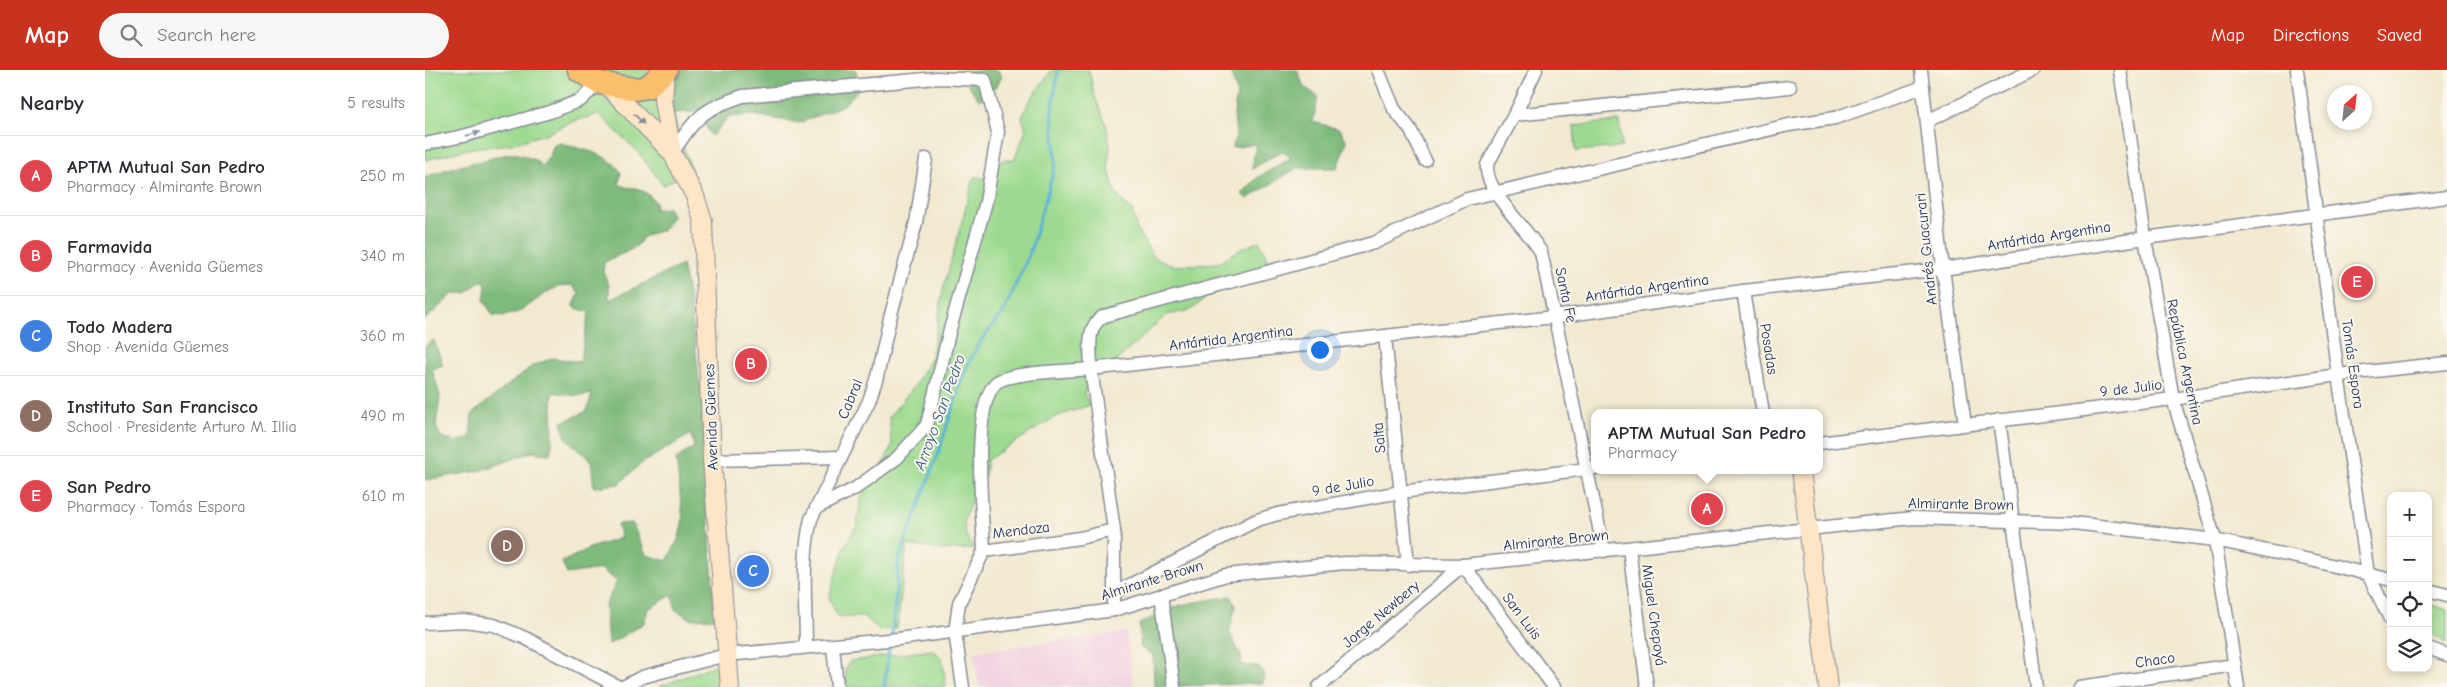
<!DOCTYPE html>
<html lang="en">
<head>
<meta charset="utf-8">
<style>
	:root { --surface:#fff; --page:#f7f7f7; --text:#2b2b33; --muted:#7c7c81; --line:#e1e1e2; --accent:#c8321e }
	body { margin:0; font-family:"Comic Neue",sans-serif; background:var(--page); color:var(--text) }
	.controls { position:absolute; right:15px; bottom:15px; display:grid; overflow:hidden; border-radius:10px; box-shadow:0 2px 8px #0003 }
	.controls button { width:45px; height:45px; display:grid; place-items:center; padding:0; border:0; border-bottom:1px solid var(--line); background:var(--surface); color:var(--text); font:25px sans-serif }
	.compass { position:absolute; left:1902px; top:15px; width:45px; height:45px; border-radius:50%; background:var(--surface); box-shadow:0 2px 8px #0003; rotate:27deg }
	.you { position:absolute; left:894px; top:279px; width:18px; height:18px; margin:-12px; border:4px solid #fff; border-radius:50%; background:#1a73e8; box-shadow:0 0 0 8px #1a73e833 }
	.badge { display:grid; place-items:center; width:32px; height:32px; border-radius:50%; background:var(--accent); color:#fff; font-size:16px; font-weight:700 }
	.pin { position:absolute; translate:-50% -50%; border:2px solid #fff; box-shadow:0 1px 5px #0006 }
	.popup { position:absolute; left:1166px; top:339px; width:232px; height:65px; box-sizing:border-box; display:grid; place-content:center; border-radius:10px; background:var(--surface); filter:drop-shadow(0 1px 4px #0005); font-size:16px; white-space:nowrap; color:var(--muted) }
	.popup b { font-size:19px; color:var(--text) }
	.popup::after { content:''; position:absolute; left:50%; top:100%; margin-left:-10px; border:10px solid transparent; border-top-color:var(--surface) }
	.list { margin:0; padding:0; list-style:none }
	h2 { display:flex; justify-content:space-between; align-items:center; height:65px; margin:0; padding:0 20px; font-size:21px }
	h2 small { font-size:16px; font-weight:400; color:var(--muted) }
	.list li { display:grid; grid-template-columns:32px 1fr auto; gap:15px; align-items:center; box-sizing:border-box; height:80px; padding:0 20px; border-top:1px solid var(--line) }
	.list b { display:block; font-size:19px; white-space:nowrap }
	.list p { margin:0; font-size:16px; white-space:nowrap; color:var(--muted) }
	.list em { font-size:16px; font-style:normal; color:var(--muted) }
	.icon { flex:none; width:28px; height:28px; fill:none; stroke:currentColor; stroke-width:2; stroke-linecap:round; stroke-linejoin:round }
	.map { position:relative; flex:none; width:2022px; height:617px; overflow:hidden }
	header { display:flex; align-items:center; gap:30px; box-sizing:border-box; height:70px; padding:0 25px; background:var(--accent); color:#fff }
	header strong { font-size:24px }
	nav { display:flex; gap:28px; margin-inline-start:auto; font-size:18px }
	.search { width:350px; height:45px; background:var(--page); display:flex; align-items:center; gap:12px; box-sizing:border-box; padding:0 18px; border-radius:28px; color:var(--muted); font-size:19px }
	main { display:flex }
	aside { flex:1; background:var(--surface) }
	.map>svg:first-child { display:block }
	.built { fill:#f2cfe1 }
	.green { fill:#9dda8f; stroke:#5c8476 }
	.forest { fill:#7eba7a; stroke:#4c746c }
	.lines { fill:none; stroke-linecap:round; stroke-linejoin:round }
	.stream { stroke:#58b0d5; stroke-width:3 }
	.street-casing { stroke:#868c97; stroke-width:15 }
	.secondary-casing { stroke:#868c97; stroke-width:20 }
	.highway-casing { stroke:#868c97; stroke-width:25 }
	.street { stroke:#fff; stroke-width:12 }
	.secondary { stroke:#fde5c5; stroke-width:18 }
	.highway { stroke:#f9bf6d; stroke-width:22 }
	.oneway { fill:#8c8a92 }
	.oneway2 { fill:#8d97ae }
	.labels { text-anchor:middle; stroke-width:4; stroke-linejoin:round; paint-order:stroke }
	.street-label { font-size:15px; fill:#1b2f5e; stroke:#fbf7ec }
	.water-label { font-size:16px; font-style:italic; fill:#305c88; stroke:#fbf7ec }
</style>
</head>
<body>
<header>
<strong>Map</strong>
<div class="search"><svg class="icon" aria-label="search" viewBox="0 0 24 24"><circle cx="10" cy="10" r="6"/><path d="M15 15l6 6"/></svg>Search here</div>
<nav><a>Map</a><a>Directions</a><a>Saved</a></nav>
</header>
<main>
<aside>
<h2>Nearby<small>5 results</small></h2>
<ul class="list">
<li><span class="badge" style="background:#e0444e">A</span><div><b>APTM Mutual San Pedro</b><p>Pharmacy · Almirante Brown</p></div><em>250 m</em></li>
<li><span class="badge" style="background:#e0444e">B</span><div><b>Farmavida</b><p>Pharmacy · Avenida Güemes</p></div><em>340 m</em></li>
<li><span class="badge" style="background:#3f7fe0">C</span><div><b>Todo Madera</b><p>Shop · Avenida Güemes</p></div><em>360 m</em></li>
<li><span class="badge" style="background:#8d6e63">D</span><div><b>Instituto San Francisco</b><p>School · Presidente Arturo M. Illia</p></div><em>490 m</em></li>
<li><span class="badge" style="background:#e0444e">E</span><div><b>San Pedro</b><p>Pharmacy · Tomás Espora</p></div><em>610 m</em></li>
</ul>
</aside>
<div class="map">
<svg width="2022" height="617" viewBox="0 0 2022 617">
	<rect width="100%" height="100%" fill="#fbf7ec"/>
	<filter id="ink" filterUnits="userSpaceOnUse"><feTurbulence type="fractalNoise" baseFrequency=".02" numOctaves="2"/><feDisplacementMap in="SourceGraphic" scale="10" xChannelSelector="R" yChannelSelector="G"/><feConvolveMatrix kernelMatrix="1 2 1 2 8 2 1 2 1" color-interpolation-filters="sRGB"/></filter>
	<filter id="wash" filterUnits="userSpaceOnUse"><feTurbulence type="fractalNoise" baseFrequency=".0096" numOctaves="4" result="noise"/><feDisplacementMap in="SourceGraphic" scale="20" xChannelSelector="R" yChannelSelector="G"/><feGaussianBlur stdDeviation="1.12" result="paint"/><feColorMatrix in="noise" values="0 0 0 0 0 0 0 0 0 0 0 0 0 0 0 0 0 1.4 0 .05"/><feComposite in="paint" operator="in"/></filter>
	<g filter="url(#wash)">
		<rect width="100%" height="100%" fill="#f2e9d0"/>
		<path class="built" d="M 701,562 L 708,617 L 554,617 L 549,582 Z"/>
		<g class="green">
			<path d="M 0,0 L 258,0 C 238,38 254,63 267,101 L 238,115 L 213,82 L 174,44 L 146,52 L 123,63 L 87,74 L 47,78 L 0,90 Z"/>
			<path d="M 627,0 L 664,0 L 669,24 L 681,54 L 685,76 L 683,96 L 690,123 L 707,140 L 712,160 L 729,187 L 749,196 L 793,193 L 812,181 L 834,171 L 848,200 L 822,215 L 787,223 L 766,240 L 741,245 L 688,294 L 666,299 L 659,324 L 665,335 L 630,347 L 562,390 L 560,406 L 548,426 L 539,451 L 541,465 L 549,479 L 518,480 L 482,475 L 472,558 L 455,561 L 440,547 L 413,547 L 404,528 L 419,477 L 432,455 L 437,425 L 455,400 L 467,376 L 464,347 L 491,314 L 507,285 L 518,220 L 549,107 L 564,108 L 577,90 L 589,90 L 601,60 L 597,48 L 603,33 Z"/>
			<path d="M 1194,51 L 1197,77 L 1151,81 L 1149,56 Z"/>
			<path d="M 2003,534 L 2022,540 L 2022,573 L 2003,562 Z"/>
			<path d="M 508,580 L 517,588 L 521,617 L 422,617 L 420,601 L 425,591 Z"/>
			<path d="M 290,595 L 293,617 L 234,617 Z"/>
		</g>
		<g class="forest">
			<path d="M 258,0 L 431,0 L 434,19 L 419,35 L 374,53 L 329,45 L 303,47 L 287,66 L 271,42 L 247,43 L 249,16 Z"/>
			<path d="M 533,0 L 573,0 L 577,7 L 570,18 L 554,30 Z"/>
			<path d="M 805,0 L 872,0 L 879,17 L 893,26 L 888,52 L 914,59 L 922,71 L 912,98 L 872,98 L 822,129 L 817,124 L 832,108 L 866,88 L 857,81 L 827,99 L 831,74 L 807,78 L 811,66 L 809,44 L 812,23 Z"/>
			<path d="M 136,73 C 157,80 182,82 196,102 L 194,114 C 200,118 203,117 210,118 C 218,119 225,126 231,132 L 229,139 L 243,138 L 247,145 C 240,167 230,158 218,168 C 215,171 214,175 210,177 C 200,184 189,186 179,193 L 178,202 L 184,215 L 184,230 L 257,195 L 265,232 L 277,334 L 290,548 L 266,549 L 251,540 L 247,525 L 223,539 L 219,553 L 183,575 L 180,536 L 192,511 L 176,499 L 142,504 L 137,492 L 165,478 L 196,468 L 192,454 L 207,453 L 221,485 L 242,491 L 254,468 L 258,449 L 251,389 L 269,377 L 266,364 L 217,393 L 194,414 L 169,417 L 166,391 L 141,368 L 136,353 L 162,341 L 167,324 L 152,326 L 128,322 C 125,344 131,362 125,384 L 107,382 L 54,401 L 0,410 L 0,276 L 9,270 L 18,295 L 7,299 L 15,326 L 11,356 L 15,366 L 30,372 L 45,368 L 47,344 L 107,296 L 127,288 L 155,292 L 164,242 L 148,237 L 154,224 L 147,215 C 112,215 105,251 68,245 L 59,231 L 61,215 L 57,210 L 41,223 L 28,224 L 0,250 L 0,107 L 23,99 L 83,84 L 93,84 L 110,90 L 117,96 L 125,86 L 129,74 Z"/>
			<path d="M 806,526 L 811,535 L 804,562 L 816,585 L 817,595 L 833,596 L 839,604 L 838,613 L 729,617 L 728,585 L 716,578 L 714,554 L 755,535 Z"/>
		</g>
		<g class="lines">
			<g class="stream">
				<path d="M 467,566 L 474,489 L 513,384 L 539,302 L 557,269 L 578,243 L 604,185 L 631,93 L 627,40 L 633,0"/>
				<path d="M 459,617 L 465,572"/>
			</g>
		</g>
	</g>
	<g filter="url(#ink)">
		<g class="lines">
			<defs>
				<g id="street">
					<path d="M 953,0 L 969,39 L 985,59 L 1000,90"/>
					<path d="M 1111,0 L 1094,36 L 1062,95 C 1059,121 1102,158 1116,182 L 1179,481"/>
					<path d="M 1496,0 L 1518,199 L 1540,354"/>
					<path d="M 1695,0 L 1720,168 L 1748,329 L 1790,470 L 1813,617"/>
					<path d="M 1872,0 L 1913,305 L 1943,504 L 1966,551"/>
					<path d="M 1089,45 L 1365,17"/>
					<path d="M 1502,51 L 1608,0"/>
					<path d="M 0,74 L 38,66 L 125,42 L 156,30 L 174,13"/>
					<path d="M 247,83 C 272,47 275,40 318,26 L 511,8 L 560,10 L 573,62 L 561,132 L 524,263 L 502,355 L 472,388 L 431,418 L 391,438"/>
					<path d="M 1318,221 L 1338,343"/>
					<path d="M 960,266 L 983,495"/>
					<path d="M 1574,350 L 1611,617"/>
					<path d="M 1394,373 L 1748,329 L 1913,305 L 2022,293"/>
					<path d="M 287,390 L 416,387"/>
					<path d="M 1204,478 L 1222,617"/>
					<path d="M 559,481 C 558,447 545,334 572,312 C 585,302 647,301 666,299 C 666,279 660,257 679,246 L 949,173 L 1042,129 L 1364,55 L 1410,48 L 1498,17"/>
					<path d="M 2003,520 L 2022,525"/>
					<path d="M 689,523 L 832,450 L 853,444 L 976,422 L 1170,398"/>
					<path d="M 736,525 L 749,617"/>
					<path d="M 689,540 L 689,460 L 666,299 L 1129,247 L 1318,221 L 1518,199 L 1720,168 L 2022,127"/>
					<path d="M 0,553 L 39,551 L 69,555 L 100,568 L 194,617"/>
					<path d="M 408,576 L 412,617"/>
					<path d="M 381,577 C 381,535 376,491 386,449 L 444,331 L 452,307 L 465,248 L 491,153 L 501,89"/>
					<path d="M 2003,578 L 2022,585"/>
					<path d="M 198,617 L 217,607 L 301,585 L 473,569 L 689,540 L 801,505 L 920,493 L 1038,495 L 1488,448 L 1649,453 L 1790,470 L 1890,491 L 1966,510"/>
					<path d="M 538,617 L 530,562 L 534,533 L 559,481 L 655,468 L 689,460"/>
					<path d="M 894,617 L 1038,495 L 1129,617"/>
					<path d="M 1654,617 L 1810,595"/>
				</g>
				<g id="secondary">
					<path d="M 240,3 L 238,30 L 247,83"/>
					<path d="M 182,15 L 247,83 L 270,126 L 278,151 L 287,390 L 305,617"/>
					<path d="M 1376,400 L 1403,617"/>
				</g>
				<path id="highway" d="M 154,0 L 174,13 L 211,19 L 222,17 L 241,0"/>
			</defs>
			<use href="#street" class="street-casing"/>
			<use href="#secondary" class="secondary-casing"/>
			<use href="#highway" class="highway-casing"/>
			<use href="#street" class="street"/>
			<use href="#secondary" class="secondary"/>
			<use href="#highway" class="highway"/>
		</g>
		<defs><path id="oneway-solid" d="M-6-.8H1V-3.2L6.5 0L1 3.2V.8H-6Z" transform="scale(1.25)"/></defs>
		<use class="oneway" href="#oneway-solid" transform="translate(214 49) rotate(46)"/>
		<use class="oneway2" href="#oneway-solid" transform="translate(48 64) rotate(-16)"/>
	</g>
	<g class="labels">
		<g class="street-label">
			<text transform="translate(1624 166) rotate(-9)" y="5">Antártida Argentina</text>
			<text transform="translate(1501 179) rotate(-96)" y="5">Andrés Guacurari</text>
			<text transform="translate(1222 218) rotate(-8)" y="5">Antártida Argentina</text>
			<text transform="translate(1141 225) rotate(78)" y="5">Santa Fe</text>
			<text transform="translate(806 268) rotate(-7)" y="5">Antártida Argentina</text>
			<text transform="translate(1344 279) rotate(81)" y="5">Posadas</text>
			<text transform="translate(1760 292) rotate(78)" y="5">República Argentina</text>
			<text transform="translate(1928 294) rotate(82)" y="5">Tomás Espora</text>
			<text transform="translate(1706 318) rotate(-7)" y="5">9 de Julio</text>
			<text transform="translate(425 329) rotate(-67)" y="5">Cabral</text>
			<text transform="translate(286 347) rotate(-92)" y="5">Avenida Güemes</text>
			<text transform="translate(954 368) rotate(-96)" y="5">Salta</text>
			<text transform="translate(918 416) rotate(-10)" y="5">9 de Julio</text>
			<text transform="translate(1536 434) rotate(1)" y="5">Almirante Brown</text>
			<text transform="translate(596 460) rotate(-7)" y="5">Mendoza</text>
			<text transform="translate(1131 470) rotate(-6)" y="5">Almirante Brown</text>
			<text transform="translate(727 510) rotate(-17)" y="5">Almirante Brown</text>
			<text transform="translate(956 544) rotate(-40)" y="5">Jorge Newbery</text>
			<text transform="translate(1229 545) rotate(82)" y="5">Miguel Chepoyá</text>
			<text transform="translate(1097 546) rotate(53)" y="5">San Luis</text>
			<text transform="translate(1730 590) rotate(-8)" y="5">Chaco</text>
		</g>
		<g class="water-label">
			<text transform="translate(514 342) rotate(-70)" y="6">Arroyo San Pedro</text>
		</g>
	</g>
</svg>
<div class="controls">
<button>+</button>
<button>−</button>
<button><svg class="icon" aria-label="locate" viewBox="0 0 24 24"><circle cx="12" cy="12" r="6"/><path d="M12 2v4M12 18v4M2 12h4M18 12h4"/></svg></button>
<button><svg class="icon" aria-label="layers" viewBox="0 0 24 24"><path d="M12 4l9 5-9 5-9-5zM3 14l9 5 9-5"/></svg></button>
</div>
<svg class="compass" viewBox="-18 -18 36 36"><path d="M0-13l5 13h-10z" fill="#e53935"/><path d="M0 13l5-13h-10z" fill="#7c7c81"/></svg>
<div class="you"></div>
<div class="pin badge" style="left:1282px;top:439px;background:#e0444e">A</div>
<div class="popup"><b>APTM Mutual San Pedro</b>Pharmacy</div>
<div class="pin badge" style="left:326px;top:294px;background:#e0444e">B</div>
<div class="pin badge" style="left:328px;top:501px;background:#3f7fe0">C</div>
<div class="pin badge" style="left:82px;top:476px;background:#8d6e63">D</div>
<div class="pin badge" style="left:1932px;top:212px;background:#e0444e">E</div>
</div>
</main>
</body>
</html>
